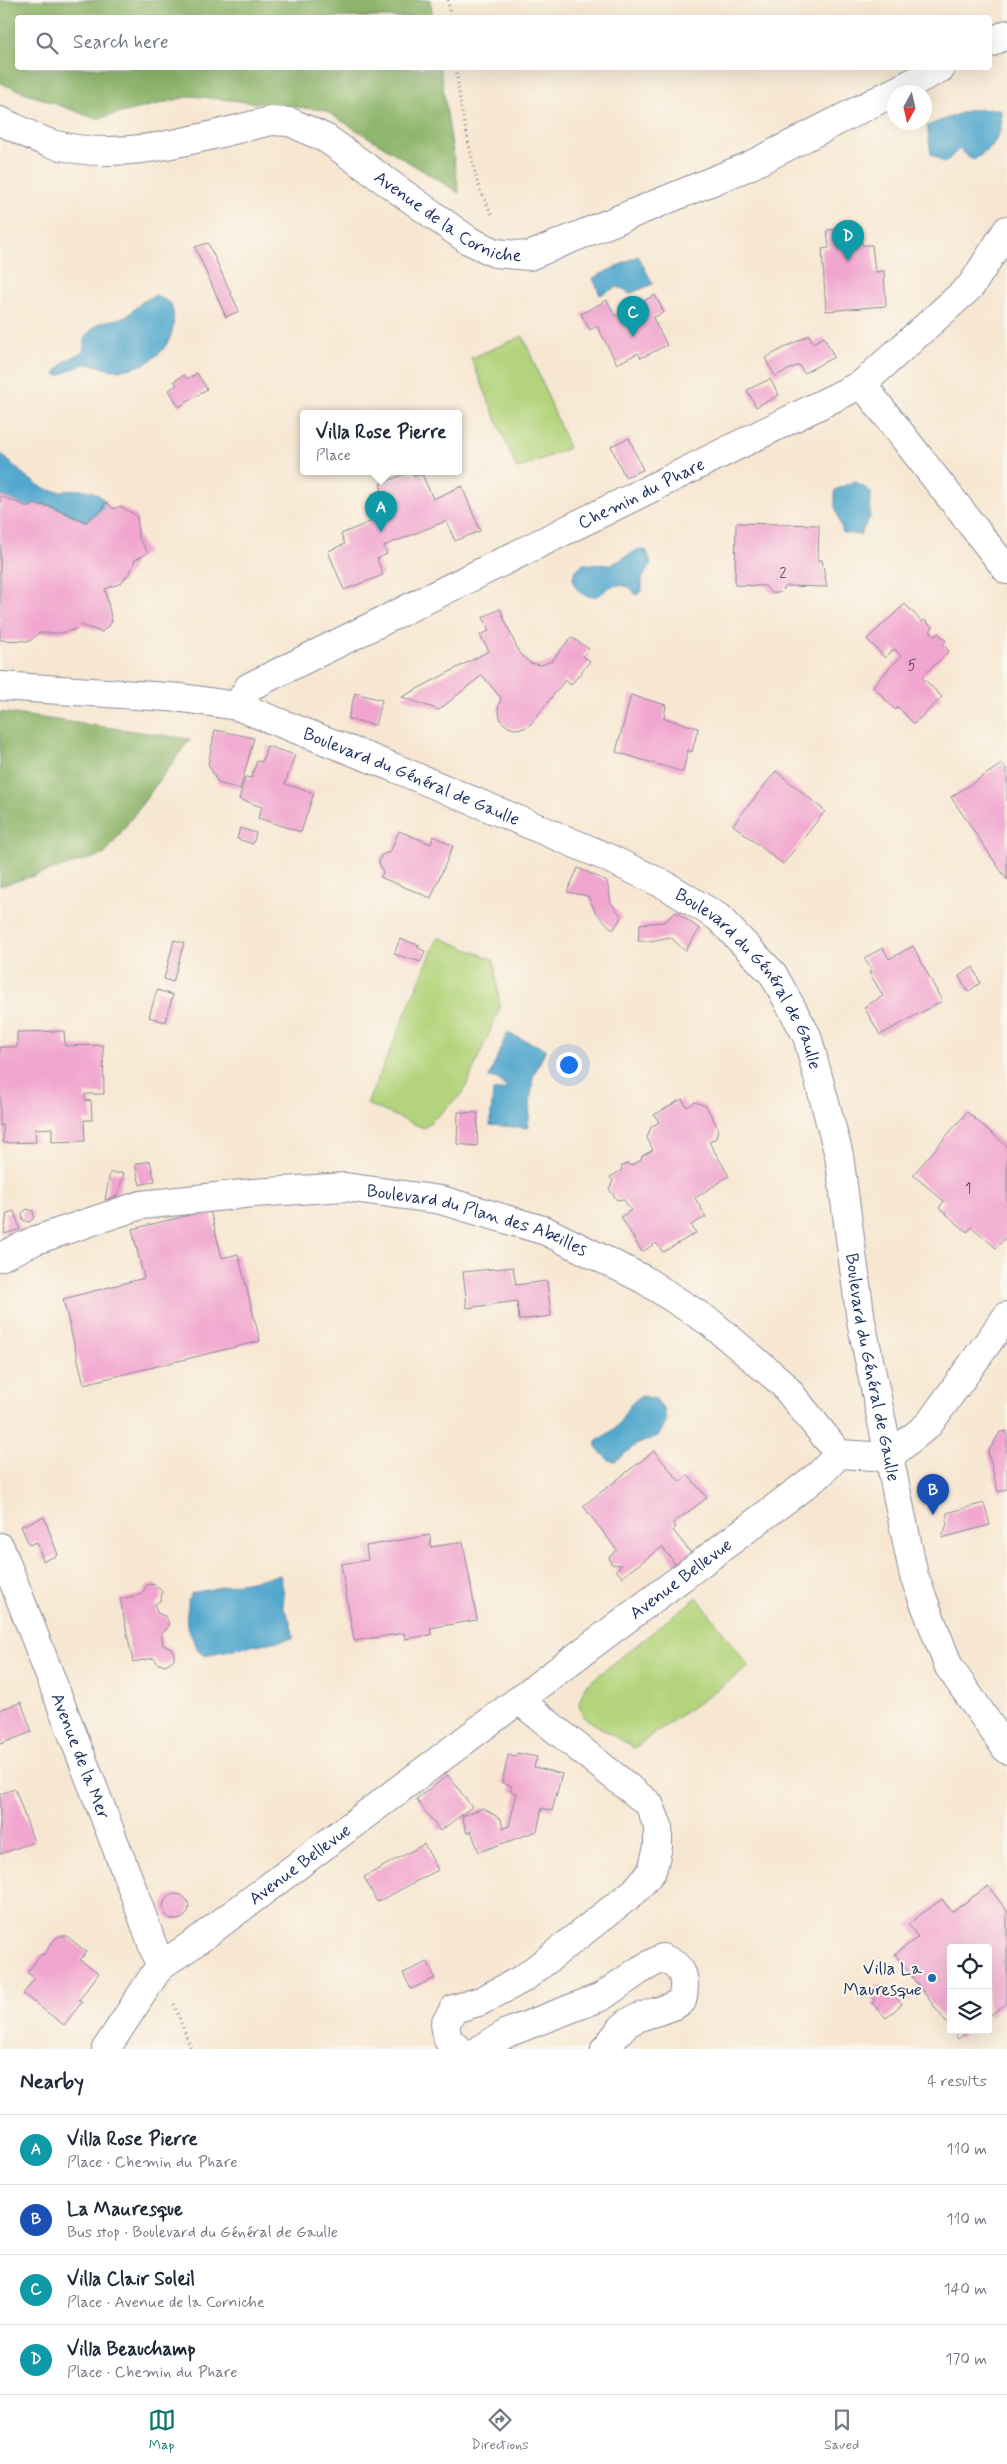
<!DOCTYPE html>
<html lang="en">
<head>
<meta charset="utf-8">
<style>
	:root { --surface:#fff; --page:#f2f2f3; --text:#1f2937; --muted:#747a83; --line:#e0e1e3; --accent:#0f766e }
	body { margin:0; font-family:Mynerve,sans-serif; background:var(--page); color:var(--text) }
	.controls { position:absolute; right:15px; bottom:15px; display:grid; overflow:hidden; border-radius:5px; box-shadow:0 5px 20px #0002 }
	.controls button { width:45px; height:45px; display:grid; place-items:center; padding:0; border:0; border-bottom:1px solid var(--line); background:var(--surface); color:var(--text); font:25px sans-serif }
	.compass { position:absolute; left:887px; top:85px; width:45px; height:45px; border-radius:50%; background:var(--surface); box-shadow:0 5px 20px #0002; rotate:188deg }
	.you { position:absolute; left:568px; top:1064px; width:18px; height:18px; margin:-12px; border:4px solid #fff; border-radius:50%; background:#1a73e8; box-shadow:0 0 0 8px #1a73e833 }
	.badge { display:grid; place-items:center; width:32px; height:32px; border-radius:50%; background:var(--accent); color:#fff; font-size:16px; font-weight:700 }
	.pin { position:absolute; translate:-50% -41px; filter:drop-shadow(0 1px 2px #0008) }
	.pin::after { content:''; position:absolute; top:26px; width:18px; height:15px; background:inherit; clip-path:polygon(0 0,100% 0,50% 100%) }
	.popup { position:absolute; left:300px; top:410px; width:162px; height:65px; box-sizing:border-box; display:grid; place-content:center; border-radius:5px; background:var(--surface); filter:drop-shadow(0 1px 4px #0005); font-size:16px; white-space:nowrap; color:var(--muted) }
	.popup b { font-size:19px; color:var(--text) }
	.popup::after { content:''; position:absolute; left:50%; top:100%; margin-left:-10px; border:10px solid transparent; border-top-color:var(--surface) }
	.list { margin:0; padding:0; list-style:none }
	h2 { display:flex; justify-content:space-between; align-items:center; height:65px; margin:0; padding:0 20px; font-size:21px }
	h2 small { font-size:16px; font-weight:400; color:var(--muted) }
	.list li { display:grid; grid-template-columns:32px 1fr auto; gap:15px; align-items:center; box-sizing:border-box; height:70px; padding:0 20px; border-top:1px solid var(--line) }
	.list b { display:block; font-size:19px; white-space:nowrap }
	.list p { margin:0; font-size:16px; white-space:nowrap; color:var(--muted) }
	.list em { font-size:16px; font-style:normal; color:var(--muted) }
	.icon { flex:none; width:28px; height:28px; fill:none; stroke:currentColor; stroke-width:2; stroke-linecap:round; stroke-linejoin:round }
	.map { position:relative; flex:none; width:1007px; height:2049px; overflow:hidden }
	.search { position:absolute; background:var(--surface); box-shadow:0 5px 20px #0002; left:15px; right:15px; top:15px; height:55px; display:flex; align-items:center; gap:12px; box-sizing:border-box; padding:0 18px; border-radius:5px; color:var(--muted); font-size:19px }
	.sheet { height:345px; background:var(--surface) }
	nav { display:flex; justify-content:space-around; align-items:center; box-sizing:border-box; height:70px; border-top:1px solid var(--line); background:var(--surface); font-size:14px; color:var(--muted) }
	nav a { display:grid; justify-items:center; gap:2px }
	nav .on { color:var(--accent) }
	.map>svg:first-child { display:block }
	.green { fill:#b3d47c; stroke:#67826d }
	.forest { fill:#8eb66c; stroke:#547265 }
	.water { fill:#51a7cd; stroke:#366b96 }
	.building { fill:#f1a6cf }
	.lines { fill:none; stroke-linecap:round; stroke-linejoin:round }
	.minor-casing { stroke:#898b98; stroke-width:30 }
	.path { stroke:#898b98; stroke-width:3; stroke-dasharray:1 4; stroke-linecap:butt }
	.minor { stroke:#fff; stroke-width:28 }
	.poi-dot { fill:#1f6fb2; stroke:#fbf7ec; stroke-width:2 }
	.labels { text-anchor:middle; stroke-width:4; stroke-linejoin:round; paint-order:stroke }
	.number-label { font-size:15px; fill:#504d7a }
	.street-label { font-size:18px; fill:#1b2f5e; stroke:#fbf7ec }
	.poi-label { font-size:18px; fill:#1b2f5e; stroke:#fbf7ec; text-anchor:end }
</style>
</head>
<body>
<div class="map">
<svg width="1007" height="2049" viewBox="0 0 1007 2049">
	<rect width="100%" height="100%" fill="#fbf7ec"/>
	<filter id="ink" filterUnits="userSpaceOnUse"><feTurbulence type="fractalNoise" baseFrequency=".02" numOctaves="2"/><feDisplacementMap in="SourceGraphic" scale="10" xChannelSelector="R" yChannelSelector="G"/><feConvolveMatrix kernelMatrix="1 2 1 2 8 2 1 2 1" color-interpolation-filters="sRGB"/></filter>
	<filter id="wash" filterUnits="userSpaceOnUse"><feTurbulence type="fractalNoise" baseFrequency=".0096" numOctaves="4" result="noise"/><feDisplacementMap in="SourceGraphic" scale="20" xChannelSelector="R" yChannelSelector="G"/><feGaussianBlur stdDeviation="1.12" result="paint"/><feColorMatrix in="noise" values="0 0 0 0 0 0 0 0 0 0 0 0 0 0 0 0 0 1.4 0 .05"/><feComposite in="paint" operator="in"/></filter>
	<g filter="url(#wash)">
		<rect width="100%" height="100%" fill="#f7e7d2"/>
		<g class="green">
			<path d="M 523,336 L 569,448 L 517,469 L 471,358 Z"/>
			<path d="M 438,937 L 494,960 L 500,1008 L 463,1093 L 424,1128 L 367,1104 Z"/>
			<path d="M 697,1597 L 749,1667 L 634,1748 L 583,1717 L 579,1703 L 585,1686 Z"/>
		</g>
		<g class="forest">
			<path d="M 0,0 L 430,0 L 433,17 L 18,18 L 18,68 L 440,68 L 459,193 L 324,110 L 191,96 L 96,119 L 0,83 Z"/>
			<path d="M 0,712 L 190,739 L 105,854 L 0,886 Z"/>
		</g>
		<g class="water">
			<path d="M 1000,109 C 1006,132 993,150 973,160 L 959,149 L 945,163 L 931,154 L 927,126 L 969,110 Z"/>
			<path d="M 638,256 L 653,284 L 629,294 L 626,290 L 617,287 L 600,295 L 593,278 Z"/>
			<path d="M 156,295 L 171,304 C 183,342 151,371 114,370 C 105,370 96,363 88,364 C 79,365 67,372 59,376 L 55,374 L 64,362 L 83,352 L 86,335 L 99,323 L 126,317 L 142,302 Z"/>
			<path d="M 0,453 C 13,464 26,479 42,487 C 67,500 83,477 106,502 L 103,505 L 104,508 L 86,522 C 70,515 45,498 28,507 L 0,496 Z"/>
			<path d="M 855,481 L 871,492 L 870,517 L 860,535 L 843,533 L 835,506 L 835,490 Z"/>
			<path d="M 639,549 L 647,551 L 651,564 L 642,579 L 642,591 L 636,595 L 631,588 C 625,586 619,584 612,586 C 606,588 602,595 596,596 C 586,599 574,590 573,580 C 573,573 577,568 583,564 L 611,565 Z"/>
			<path d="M 507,1033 L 546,1049 L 533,1077 L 528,1128 L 490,1125 L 493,1091 L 507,1089 L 498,1079 L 489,1077 Z"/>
			<path d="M 642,1396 L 656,1399 L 664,1410 L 666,1421 L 663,1429 L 658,1436 L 636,1445 L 615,1461 L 608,1460 L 596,1447 L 597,1440 C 602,1437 609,1434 614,1429 C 628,1415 623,1406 642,1396 Z"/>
			<path d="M 280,1575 L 284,1594 L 283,1607 L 290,1621 L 294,1638 L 204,1655 L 198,1651 C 196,1641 188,1634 187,1624 C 185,1616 189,1608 188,1599 L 192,1593 Z"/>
		</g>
		<g id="blocks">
			<g class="building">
				<path d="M 861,227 L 862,245 L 872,245 L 875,272 L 884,271 L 886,306 L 826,311 L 822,249 L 829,248 L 827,230 Z"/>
				<path d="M 208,243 L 239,311 L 226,317 L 195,247 Z"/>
				<path d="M 655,295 L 664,312 L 653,318 L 667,345 L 641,358 L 638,353 L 617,364 L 597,326 L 590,330 L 581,314 L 607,300 L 615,316 Z"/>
				<path d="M 809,335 L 813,343 L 824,337 L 834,357 L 804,373 L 799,365 L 775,376 L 765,358 Z"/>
				<path d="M 197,373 L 207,389 L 179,407 L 169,390 L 177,385 L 174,381 L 184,375 L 187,379 Z"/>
				<path d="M 770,379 L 779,395 L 756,407 L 747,390 Z"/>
				<path d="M 629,438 L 643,470 L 625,477 L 611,446 Z"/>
				<path d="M 412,471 L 414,477 L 422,474 L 433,499 L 462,486 L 480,531 L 455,541 L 446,521 L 384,546 L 387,554 L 377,559 L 383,575 L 344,590 L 328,551 L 345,544 L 341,534 L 382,517 L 372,494 L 382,490 L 380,484 Z"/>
				<path d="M 0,496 L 28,507 L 35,504 L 52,507 L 86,522 L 104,508 L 103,505 L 106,502 L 114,509 L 120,506 L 137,516 L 138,536 L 148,553 L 135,560 L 131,571 L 121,583 L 105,589 L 112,622 L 102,632 L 80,625 L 76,629 L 61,633 L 39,633 L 30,641 L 0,640 Z"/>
				<path d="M 736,523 L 819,525 L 818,560 L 822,560 L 827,587 L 786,586 L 779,593 L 771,593 L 765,586 L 735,585 Z"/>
				<path d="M 905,604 L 922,622 L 925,620 L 933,628 L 930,631 L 935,636 L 938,633 L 946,641 L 943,644 L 949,651 L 922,677 L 942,697 L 914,724 L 898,707 L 895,710 L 873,686 L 901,656 L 894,649 L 885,658 L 867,639 Z"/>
				<path d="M 500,609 L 519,653 L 530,663 L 541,665 L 552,661 L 571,637 L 589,649 L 583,656 L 590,661 L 571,685 L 565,680 L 531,724 L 525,728 L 515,729 L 508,727 L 501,721 L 498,708 L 501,698 L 482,675 L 439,710 L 402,697 L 489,651 L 480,635 L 489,631 L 483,617 Z"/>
				<path d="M 355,693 L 382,700 L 375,725 L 348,719 Z"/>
				<path d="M 631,695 L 666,705 L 664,718 L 698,728 L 692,752 L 688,750 L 683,772 L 616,752 Z"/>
				<path d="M 215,730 L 254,738 L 240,789 L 218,783 L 208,764 Z"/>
				<path d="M 267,746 L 295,755 L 285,784 L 314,793 L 301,832 L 258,818 L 262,807 L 239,799 L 245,777 L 251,778 L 257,761 L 262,762 Z"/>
				<path d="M 1002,764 L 1007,770 L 1007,880 L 951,797 Z"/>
				<path d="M 776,771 L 825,811 L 783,864 L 733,825 Z"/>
				<path d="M 240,828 L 256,833 L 253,844 L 237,839 Z"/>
				<path d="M 399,831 L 431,844 L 433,836 L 453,846 L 431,898 L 380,877 L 383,873 L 379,862 L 381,855 L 390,852 Z"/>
				<path d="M 578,868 L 607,881 L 611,903 L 622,917 L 613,930 L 595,911 L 588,896 L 567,892 Z"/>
				<path d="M 676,912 L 700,929 L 685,951 L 670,937 L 650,941 L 638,941 L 640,924 L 664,922 Z"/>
				<path d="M 400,939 L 419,945 L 418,948 L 425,951 L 421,962 L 394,954 Z"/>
				<path d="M 174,940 L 184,943 L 173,982 L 164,979 Z"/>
				<path d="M 913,946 L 942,1001 L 880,1035 L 864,1007 L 883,996 L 869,972 L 872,970 L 864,958 L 883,948 L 889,959 Z"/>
				<path d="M 973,967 L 980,983 L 968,992 L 959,976 Z"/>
				<path d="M 157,990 L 173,995 L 165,1022 L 149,1017 Z"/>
				<path d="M 64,1031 L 65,1046 L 103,1045 L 104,1094 L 85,1094 L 85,1100 L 91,1101 L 92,1120 L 84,1120 L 85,1141 L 52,1142 L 52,1128 L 35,1129 L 36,1142 L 3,1143 L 3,1125 L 0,1126 L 0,1047 L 17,1047 L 17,1032 Z"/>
				<path d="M 682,1099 L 687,1107 L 695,1102 L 706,1106 L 718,1128 L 716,1138 L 709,1142 L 729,1176 L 695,1198 L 706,1217 L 691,1225 L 696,1233 L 663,1252 L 656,1243 L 642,1252 L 621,1217 L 631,1210 L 623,1199 L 617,1200 L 609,1189 L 613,1181 L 610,1177 L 622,1170 L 621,1167 L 628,1163 L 630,1166 L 641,1160 L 642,1156 L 653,1150 L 647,1138 L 651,1127 L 659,1122 L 654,1115 Z"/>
				<path d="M 458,1112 L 478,1113 L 477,1146 L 457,1144 Z"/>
				<path d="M 967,1112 L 1007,1146 L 1007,1236 L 996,1248 L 972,1227 L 967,1232 L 939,1208 L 944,1201 L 913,1175 Z"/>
				<path d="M 150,1161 L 155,1181 L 140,1185 L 135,1164 Z"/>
				<path d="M 110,1173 L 124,1173 L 117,1196 L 105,1200 Z"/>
				<path d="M 27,1209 L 33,1211 L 34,1218 L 29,1222 L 23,1220 L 22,1213 Z"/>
				<path d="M 210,1210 L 222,1258 L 238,1254 L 260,1341 L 84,1384 L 63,1299 L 144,1278 L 132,1229 Z"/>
				<path d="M 14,1211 L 20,1229 L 4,1234 L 7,1213 Z"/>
				<path d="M 513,1267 L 516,1285 L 547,1281 L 551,1316 L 519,1320 L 517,1301 L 467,1308 L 463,1272 Z"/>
				<path d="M 1007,1431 L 1007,1489 L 998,1492 L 988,1452 L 1000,1432 Z"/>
				<path d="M 654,1451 L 680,1482 L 688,1475 L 707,1498 L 673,1523 L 676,1527 L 673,1530 L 691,1553 L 676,1565 L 662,1547 L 622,1577 L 616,1570 L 622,1565 L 611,1564 L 609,1557 L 617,1550 L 583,1506 Z"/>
				<path d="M 984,1503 L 990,1525 L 942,1538 L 947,1524 L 947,1513 Z"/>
				<path d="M 44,1517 L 58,1555 L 43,1561 L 37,1542 L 29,1545 L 21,1526 Z"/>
				<path d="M 430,1535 L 431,1547 L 463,1542 L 477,1620 L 430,1628 L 431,1635 L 405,1639 L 404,1633 L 354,1641 L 341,1564 L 368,1560 L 366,1546 Z"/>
				<path d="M 155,1584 L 162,1592 L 161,1600 L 155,1604 L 157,1613 L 165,1616 L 169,1623 L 166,1630 L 161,1633 L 163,1645 L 172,1649 L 174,1654 L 174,1659 L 166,1665 L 158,1664 L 154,1658 L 133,1662 L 120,1599 L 142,1594 L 147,1585 Z"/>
				<path d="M 21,1702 L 32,1732 L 0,1744 L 0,1710 Z"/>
				<path d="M 517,1753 L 537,1757 L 534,1767 L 562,1774 L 552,1811 L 542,1808 L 537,1831 L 479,1852 L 471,1831 L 467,1833 L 462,1816 L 483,1808 L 501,1819 L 503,1828 L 509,1826 L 517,1793 L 510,1791 L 512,1786 L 502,1783 L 508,1755 L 516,1757 Z"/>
				<path d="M 448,1775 L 472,1807 L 440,1831 L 416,1799 Z"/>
				<path d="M 15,1789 L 34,1842 L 0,1854 L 0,1794 Z"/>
				<path d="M 424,1844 L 438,1870 L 377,1902 L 364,1877 Z"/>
				<path d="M 988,1886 L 1007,1911 L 1007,2003 L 988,2017 L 988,1948 L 951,1948 L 951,2029 L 895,1954 L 918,1937 L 908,1924 L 942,1899 L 952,1912 Z"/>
				<circle cx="176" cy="1907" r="13"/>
				<path d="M 60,1936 L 67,1936 L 86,1952 L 80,1960 L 99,1973 L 79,2000 L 82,2002 L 64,2025 L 23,1994 L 35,1978 L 27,1973 L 41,1954 L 43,1955 L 55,1939 Z"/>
				<path d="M 428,1962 L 435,1978 L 411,1989 L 403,1973 Z"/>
				<path d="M 878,1985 L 883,1991 L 887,1988 L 902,2004 L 886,2018 L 872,2003 L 875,2000 L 869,1994 Z"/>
				<path d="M 952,2030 L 970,2030 L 958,2039 Z"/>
			</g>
		</g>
	</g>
	<g filter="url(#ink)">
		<use href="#blocks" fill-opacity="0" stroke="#898b98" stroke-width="1"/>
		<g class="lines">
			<defs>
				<g id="minor">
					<path d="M 990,43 L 1007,34"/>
					<path id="s1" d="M 0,121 C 16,128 32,137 49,143 C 121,165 200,137 271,121 L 290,122 L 327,139 L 468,240 L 495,253 L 529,256 L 749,166 L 941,68"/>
					<path d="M 862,384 L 1007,570"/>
					<path id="s2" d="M 0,686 L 182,698 L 237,706 L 395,768 L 604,856 L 665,885 L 718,917 L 773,974 L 807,1036 L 839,1155 L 861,1321 L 914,1576 L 949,1667 L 1007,1750"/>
					<path id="s3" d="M 237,706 L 249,687 L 862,384 L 971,286 L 1007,230"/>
					<path id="s4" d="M 0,1257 L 36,1240 L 141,1205 L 253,1193 L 345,1187 L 441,1200 L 546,1231 L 643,1279 L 711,1323 L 782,1383 L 839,1454 L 889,1457 L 929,1424 L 1007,1316"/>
					<path id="s5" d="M 0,1547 L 134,1893 L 160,1966"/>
					<path id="s6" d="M 106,2049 L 160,1966 L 193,1944 L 820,1474 L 839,1454"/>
					<path d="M 459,2049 L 448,2040 L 445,2024 L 454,2009 L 481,2001 L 524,1978 L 635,1891 L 652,1871 L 658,1847 L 658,1826 L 649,1804 L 520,1701"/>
					<path d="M 481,2049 L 507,2033 L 601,1997 L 640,1970 L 662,1958 C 684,1966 687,1979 682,2001 C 663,2013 650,2011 631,2021 C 621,2026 613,2040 605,2049"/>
				</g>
			</defs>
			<use href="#minor" class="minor-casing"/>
			<g class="path">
				<path d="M 448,0 L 450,18"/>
				<path d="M 456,68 L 461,108 L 478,185 L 493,217"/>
				<path d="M 174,2004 L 191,2049"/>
			</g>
			<use href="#minor" class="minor"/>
		</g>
	</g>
	<circle class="poi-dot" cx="932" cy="1978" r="5"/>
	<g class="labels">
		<g class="number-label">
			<text x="783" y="578">2</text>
			<text x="912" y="670">5</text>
			<text x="968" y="1193">1</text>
		</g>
		<g class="street-label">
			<text dy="6" stroke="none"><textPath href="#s1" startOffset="485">Avenue de la Corniche</textPath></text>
			<text dy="6" stroke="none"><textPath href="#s3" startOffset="460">Chemin du Phare</textPath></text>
			<text dy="6" stroke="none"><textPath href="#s2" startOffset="426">Boulevard du Général de Gaulle</textPath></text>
			<text dy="6" stroke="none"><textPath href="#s2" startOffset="832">Boulevard du Général de Gaulle</textPath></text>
			<text dy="6" stroke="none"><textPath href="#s4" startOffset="492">Boulevard du Plan des Abeilles</textPath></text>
			<text dy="6" stroke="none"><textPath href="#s2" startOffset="1252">Boulevard du Général de Gaulle</textPath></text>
			<text dy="6" stroke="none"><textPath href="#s6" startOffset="748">Avenue Bellevue</textPath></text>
			<text dy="6" stroke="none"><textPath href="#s5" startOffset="224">Avenue de la Mer</textPath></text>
			<text dy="6" stroke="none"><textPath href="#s6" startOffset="272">Avenue Bellevue</textPath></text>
		</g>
		<g class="poi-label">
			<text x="922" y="1974">Villa La<tspan x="922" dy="21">Mauresque</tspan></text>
		</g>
	</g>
</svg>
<div class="controls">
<button><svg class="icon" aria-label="locate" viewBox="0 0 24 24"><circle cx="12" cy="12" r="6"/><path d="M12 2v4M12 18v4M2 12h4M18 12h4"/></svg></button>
<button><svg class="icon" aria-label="layers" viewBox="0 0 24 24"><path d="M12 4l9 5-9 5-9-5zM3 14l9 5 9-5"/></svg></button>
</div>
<svg class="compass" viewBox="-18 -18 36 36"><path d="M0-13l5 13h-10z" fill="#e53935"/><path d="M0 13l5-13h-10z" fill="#747a83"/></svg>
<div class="you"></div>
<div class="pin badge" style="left:381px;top:532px;background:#0f9aa8">A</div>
<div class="popup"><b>Villa Rose Pierre</b>Place</div>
<div class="pin badge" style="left:933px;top:1515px;background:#1a4fb4">B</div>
<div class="pin badge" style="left:633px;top:337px;background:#0f9aa8">C</div>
<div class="pin badge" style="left:848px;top:261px;background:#0f9aa8">D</div>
<div class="search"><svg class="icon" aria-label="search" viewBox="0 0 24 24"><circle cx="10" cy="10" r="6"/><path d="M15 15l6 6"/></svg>Search here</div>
</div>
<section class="sheet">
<h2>Nearby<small>4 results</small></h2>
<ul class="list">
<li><span class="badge" style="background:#0f9aa8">A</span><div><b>Villa Rose Pierre</b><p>Place · Chemin du Phare</p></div><em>110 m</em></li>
<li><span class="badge" style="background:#1a4fb4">B</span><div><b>La Mauresque</b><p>Bus stop · Boulevard du Général de Gaulle</p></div><em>110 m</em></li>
<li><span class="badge" style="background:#0f9aa8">C</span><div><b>Villa Clair Soleil</b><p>Place · Avenue de la Corniche</p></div><em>140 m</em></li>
<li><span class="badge" style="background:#0f9aa8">D</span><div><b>Villa Beauchamp</b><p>Place · Chemin du Phare</p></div><em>170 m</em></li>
</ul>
</section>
<nav>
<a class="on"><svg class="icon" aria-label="map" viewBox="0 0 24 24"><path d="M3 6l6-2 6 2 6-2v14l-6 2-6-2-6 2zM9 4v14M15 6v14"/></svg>Map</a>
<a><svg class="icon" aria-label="directions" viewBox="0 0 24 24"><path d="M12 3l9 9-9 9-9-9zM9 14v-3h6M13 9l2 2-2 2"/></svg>Directions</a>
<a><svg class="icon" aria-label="saved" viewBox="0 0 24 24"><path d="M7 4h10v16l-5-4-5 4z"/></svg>Saved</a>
</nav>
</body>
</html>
